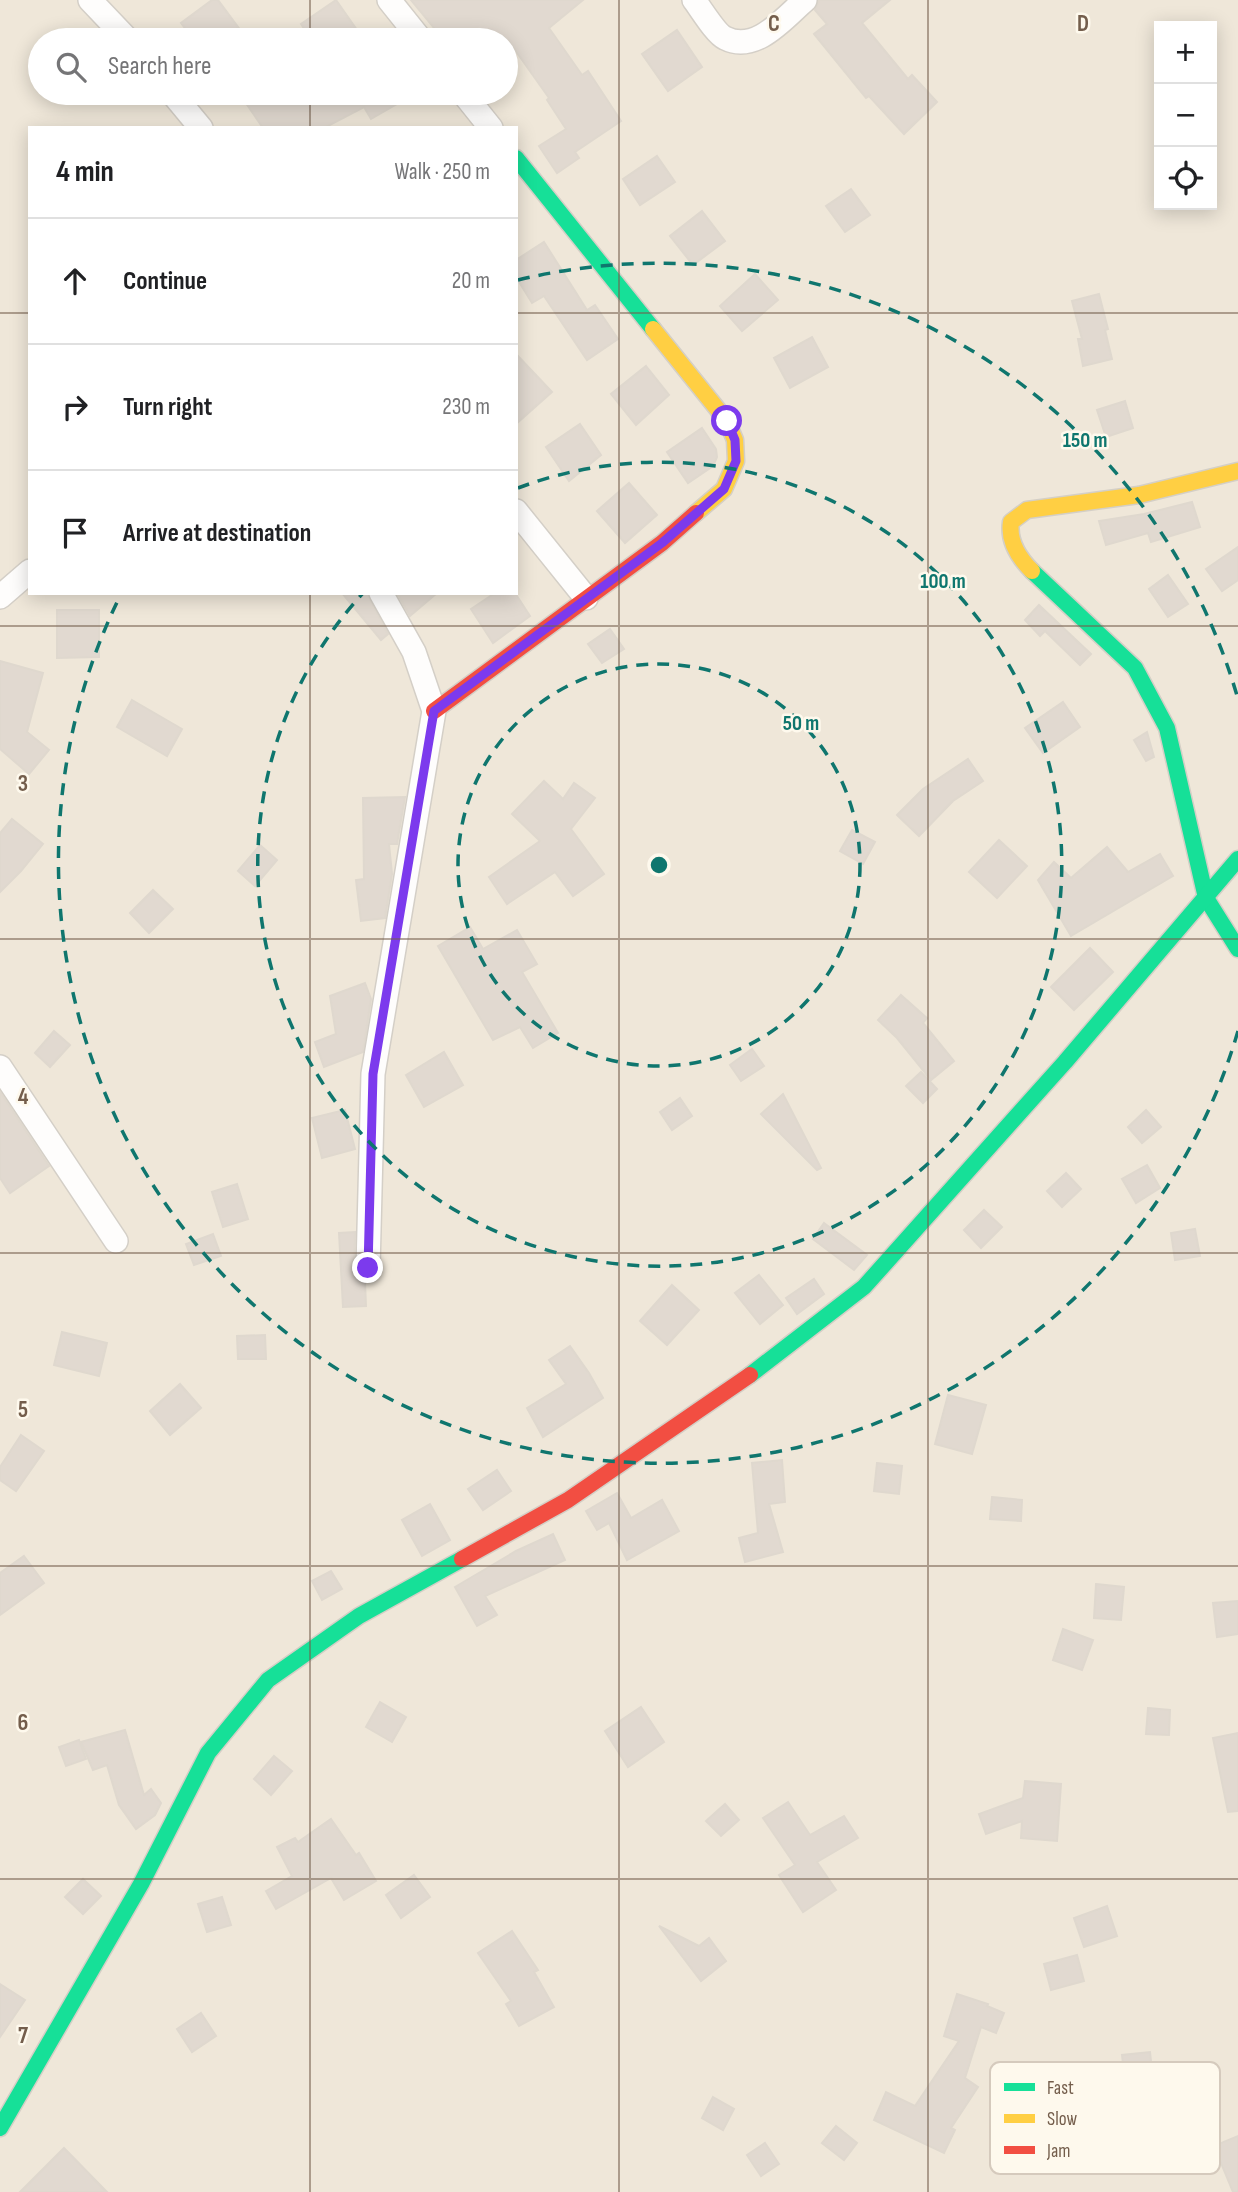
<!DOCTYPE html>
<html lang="en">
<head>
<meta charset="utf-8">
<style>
	:root { --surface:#fff; --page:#f2f2f2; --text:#202124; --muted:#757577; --line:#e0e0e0 }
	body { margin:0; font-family:"Sofia Sans Condensed",sans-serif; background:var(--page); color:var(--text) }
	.controls { position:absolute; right:21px; top:21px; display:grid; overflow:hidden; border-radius:0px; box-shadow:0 4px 18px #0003 }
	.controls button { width:63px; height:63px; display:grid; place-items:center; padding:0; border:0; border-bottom:2px solid var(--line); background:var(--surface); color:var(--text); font:35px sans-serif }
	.stop { position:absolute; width:21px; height:21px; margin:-16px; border:5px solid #7c3aed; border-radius:50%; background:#fff }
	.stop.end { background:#7c3aed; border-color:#fff; box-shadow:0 2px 7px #0008 }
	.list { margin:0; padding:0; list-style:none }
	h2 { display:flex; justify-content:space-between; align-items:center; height:91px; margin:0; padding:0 28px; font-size:30px }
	h2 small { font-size:23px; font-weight:400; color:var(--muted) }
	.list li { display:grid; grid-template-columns:46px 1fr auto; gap:21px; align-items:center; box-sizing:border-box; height:126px; padding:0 28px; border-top:2px solid var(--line) }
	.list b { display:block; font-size:26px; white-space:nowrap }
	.list em { font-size:23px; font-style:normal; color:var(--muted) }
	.icon { flex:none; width:38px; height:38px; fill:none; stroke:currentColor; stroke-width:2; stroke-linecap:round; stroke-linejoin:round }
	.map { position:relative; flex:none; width:1238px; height:2192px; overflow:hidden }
	.search { position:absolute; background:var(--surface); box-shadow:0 4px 18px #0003; left:28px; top:28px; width:490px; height:77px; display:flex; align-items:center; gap:18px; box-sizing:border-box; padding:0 24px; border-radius:38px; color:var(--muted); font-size:26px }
	.panel { position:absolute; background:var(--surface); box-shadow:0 4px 18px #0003; left:28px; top:126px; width:490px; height:469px; border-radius:0px }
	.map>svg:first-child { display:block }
	.residential { fill:#efe7d9; fill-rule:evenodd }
	.building { fill:#e1d9d0; stroke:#dfd8ce; stroke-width:2 }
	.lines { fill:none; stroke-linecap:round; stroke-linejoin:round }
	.street-casing { stroke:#d4cfc7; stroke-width:26 }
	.fast-casing { stroke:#d4cfc6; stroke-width:19 }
	.slow-casing { stroke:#d4cfc6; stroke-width:19 }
	.jam-casing { stroke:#d4cfc6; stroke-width:19 }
	.street { stroke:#fefdfc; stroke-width:23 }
	.fast { stroke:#16e098; stroke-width:16 }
	.slow { stroke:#ffcf43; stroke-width:16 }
	.jam { stroke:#f24e42; stroke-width:16 }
	.route { stroke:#7c3aed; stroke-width:9 }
	.grid { fill:none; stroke:#745e4c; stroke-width:2; stroke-opacity:0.55 }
	.ring { fill:none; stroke:#0f766e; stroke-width:3.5; stroke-dasharray:12 9 }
	.key { fill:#fef9ed; stroke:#d5cabd; stroke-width:2 }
	.key-label { font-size:19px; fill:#745e4c }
	.grid-label { font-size:23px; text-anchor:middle; font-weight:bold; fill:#745e4c; stroke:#fef9ed; stroke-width:5; stroke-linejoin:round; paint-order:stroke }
	.centre { fill:#0f766e; stroke:#fef9ed; stroke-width:3.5 }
	.ring-label { font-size:21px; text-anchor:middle; font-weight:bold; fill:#0f766e; stroke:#fef9ed; stroke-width:5; stroke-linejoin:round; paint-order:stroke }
</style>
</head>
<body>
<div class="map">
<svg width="1238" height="2192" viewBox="0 0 1238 2192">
	<rect width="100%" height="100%" fill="#f6f3eb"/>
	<path class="residential" d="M 0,0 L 1238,0 L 1238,2192 L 0,2192 ZM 1159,26 L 1212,26 L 1212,205 L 1159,205 ZM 40,40 L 506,40 L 506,93 L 40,93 ZM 30,128 L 516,128 L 516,593 L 30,593 Z"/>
	<g class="building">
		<path d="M 212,0 L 218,0 L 241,31 L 228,40 L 194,40 L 181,23 Z"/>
		<path d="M 336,0 L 364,40 L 312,40 L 301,24 Z"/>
		<path d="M 411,0 L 583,0 L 549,28 L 582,75 L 588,71 L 621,121 L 575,152 L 579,158 L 557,173 L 539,146 L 566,129 L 547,100 L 549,98 L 508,40 L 444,40 Z"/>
		<path d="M 819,0 L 890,0 L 862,23 L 908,79 L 912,75 L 937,102 L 904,134 L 869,96 L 866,98 L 814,34 L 827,24 L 815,10 Z"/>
		<path d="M 677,30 L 702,67 L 668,91 L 642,54 Z"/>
		<path d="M 239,93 L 294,93 L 302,104 L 324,93 L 416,93 L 371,119 L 364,107 L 324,128 L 263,128 Z"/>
		<path d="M 657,156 L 675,182 L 640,205 L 623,179 Z"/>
		<path d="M 851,189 L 870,215 L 845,232 L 826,206 Z"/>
		<path d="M 702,211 L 725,241 L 693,265 L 670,236 Z"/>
		<path d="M 544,242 L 587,310 L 595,305 L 618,339 L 587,360 L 544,296 L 532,303 L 516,277 L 516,260 Z"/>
		<path d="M 755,274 L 778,300 L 742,331 L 720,306 Z"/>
		<path d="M 1099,294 L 1108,329 L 1105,330 L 1112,359 L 1083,366 L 1078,339 L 1082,339 L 1072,301 Z"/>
		<path d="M 812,337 L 828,367 L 790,388 L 774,358 Z"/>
		<path d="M 516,354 L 552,392 L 516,424 Z"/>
		<path d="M 646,366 L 669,395 L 636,425 L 611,394 Z"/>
		<path d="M 1125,401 L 1133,428 L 1106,437 L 1097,410 Z"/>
		<path d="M 580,424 L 601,455 L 569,481 L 546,447 Z"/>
		<path d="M 702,428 L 716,449 L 717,457 L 713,466 L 688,483 L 667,452 Z"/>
		<path d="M 629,483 L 657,515 L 625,543 L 597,511 Z"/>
		<path d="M 1192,502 L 1200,527 L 1151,542 L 1148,533 L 1106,545 L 1099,521 L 1144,514 Z"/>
		<path d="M 1238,547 L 1238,580 L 1222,591 L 1206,569 Z"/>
		<path d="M 1168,575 L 1188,604 L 1168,617 L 1149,589 Z"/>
		<path d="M 342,593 L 367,593 L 388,634 L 381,640 Z"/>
		<path d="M 397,593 L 437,593 L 410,616 Z"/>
		<path d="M 495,593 L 515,593 L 530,616 L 493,643 L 471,609 Z"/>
		<path d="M 1039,605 L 1091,654 L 1080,665 L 1045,631 L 1040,636 L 1025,620 Z"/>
		<path d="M 57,610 L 99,610 L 99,657 L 57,658 Z"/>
		<path d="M 610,629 L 624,649 L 602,663 L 588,644 Z"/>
		<path d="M 0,661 L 43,673 L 27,732 L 49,750 L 29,774 L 0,749 Z"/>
		<path d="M 132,700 L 182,729 L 167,756 L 117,727 Z"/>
		<path d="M 1063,702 L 1080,727 L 1043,753 L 1025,728 Z"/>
		<path d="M 1147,732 L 1154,757 L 1146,761 L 1134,740 Z"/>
		<path d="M 968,759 L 983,781 L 953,801 L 919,836 L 897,815 L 923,789 Z"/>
		<path d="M 544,781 L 563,799 L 574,783 L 595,798 L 571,829 L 604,874 L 573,896 L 555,872 L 507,904 L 489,877 L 540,841 L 512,814 Z"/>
		<path d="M 405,797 L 397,844 L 389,844 L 392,874 L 385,918 L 361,921 L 356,880 L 364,879 L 363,798 Z"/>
		<path d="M 12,819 L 43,844 L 21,871 L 0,892 L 0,833 Z"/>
		<path d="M 852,830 L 875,842 L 863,864 L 840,851 Z"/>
		<path d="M 999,840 L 1027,866 L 997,898 L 969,872 Z"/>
		<path d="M 260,845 L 277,860 L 255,886 L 238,871 Z"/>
		<path d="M 1107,847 L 1128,872 L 1160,854 L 1173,876 L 1071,936 L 1038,880 L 1054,862 L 1071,878 Z"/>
		<path d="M 153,890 L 173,909 L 149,933 L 130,913 Z"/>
		<path d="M 470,927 L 483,949 L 517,930 L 537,964 L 522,972 L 558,1033 L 533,1048 L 520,1027 L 493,1040 L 438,946 Z"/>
		<path d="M 1090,948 L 1113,972 L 1074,1010 L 1051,987 Z"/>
		<path d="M 365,983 L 371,999 L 363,1052 L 324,1067 L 315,1042 L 336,1034 L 330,996 Z"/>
		<path d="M 901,995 L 927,1018 L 923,1023 L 954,1061 L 931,1080 L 897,1038 L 878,1020 Z"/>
		<path d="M 54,1031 L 70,1045 L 50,1067 L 35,1053 Z"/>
		<path d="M 752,1049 L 764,1066 L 741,1081 L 730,1065 Z"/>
		<path d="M 444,1052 L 463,1085 L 424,1107 L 406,1075 Z"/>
		<path d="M 921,1072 L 937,1089 L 923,1103 L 906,1086 Z"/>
		<path d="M 0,1092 L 49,1166 L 10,1193 L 0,1178 Z"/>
		<path d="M 783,1094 L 821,1168 L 817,1170 L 761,1114 Z"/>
		<path d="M 680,1098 L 692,1116 L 672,1130 L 660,1112 Z"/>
		<path d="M 345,1110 L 355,1149 L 322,1158 L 312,1118 Z"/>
		<path d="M 1146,1110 L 1161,1127 L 1142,1143 L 1128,1127 Z"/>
		<path d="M 1147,1165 L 1160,1188 L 1136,1203 L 1122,1179 Z"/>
		<path d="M 1066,1173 L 1081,1189 L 1062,1207 L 1047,1191 Z"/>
		<path d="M 237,1184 L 248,1219 L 223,1227 L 212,1192 Z"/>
		<path d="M 984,1210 L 1002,1227 L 981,1248 L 964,1230 Z"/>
		<path d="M 824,1223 L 867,1255 L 854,1270 L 813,1239 Z"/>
		<path d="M 1195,1229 L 1200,1256 L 1175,1260 L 1171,1233 Z"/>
		<path d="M 355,1232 L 354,1268 L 356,1275 L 365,1281 L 366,1306 L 343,1307 L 339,1233 Z"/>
		<path d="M 213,1234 L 221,1256 L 194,1265 L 186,1244 Z"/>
		<path d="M 759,1275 L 783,1305 L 760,1324 L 735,1293 Z"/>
		<path d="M 814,1279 L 824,1294 L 797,1314 L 786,1298 Z"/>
		<path d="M 672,1285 L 699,1310 L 667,1345 L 640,1321 Z"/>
		<path d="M 62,1332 L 107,1343 L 99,1376 L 54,1365 Z"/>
		<path d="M 265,1335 L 266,1359 L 238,1359 L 237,1336 Z"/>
		<path d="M 570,1346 L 589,1373 L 603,1398 L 543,1437 L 527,1408 L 566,1384 L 549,1360 Z"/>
		<path d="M 180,1384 L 201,1408 L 170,1435 L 150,1411 Z"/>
		<path d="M 948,1395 L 986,1405 L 972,1454 L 935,1444 Z"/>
		<path d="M 21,1435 L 44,1451 L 16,1491 L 0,1480 L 0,1467 Z"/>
		<path d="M 782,1460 L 785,1502 L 769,1504 L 783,1552 L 745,1562 L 739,1538 L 758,1533 L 752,1463 Z"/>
		<path d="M 877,1463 L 902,1466 L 899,1494 L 874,1491 Z"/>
		<path d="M 497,1470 L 511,1491 L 483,1510 L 468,1489 Z"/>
		<path d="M 617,1493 L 631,1518 L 662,1500 L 679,1531 L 627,1560 L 609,1523 L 597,1530 L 586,1511 Z"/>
		<path d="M 992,1497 L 1022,1500 L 1021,1521 L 990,1519 Z"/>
		<path d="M 430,1504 L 450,1540 L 422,1556 L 402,1520 Z"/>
		<path d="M 553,1534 L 565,1560 L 485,1596 L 497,1615 L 477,1626 L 455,1587 L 516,1551 Z"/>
		<path d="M 24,1556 L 44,1583 L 0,1615 L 0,1573 Z"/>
		<path d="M 331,1571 L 342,1589 L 322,1600 L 312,1581 Z"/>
		<path d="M 1096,1584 L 1124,1587 L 1121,1620 L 1094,1618 Z"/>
		<path d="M 1238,1601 L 1238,1634 L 1217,1637 L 1213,1603 Z"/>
		<path d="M 1063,1629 L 1093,1640 L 1082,1670 L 1053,1660 Z"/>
		<path d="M 380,1702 L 406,1717 L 392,1742 L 366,1727 Z"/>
		<path d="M 641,1707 L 664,1742 L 628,1767 L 605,1731 Z"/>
		<path d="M 1148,1708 L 1170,1710 L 1169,1735 L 1146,1734 Z"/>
		<path d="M 125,1730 L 144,1795 L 151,1789 L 161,1803 L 155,1815 L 136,1829 L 119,1805 L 107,1765 L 93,1770 L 81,1742 Z"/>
		<path d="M 1238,1733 L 1238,1811 L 1228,1812 L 1213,1738 Z"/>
		<path d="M 79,1740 L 86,1759 L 66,1766 L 59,1747 Z"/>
		<path d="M 274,1756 L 292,1771 L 271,1795 L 254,1779 Z"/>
		<path d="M 1025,1781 L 1061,1784 L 1057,1841 L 1021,1838 L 1022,1821 L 986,1834 L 979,1814 L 1023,1798 Z"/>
		<path d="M 788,1802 L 810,1835 L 844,1816 L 858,1838 L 817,1862 L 836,1890 L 803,1912 L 779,1875 L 795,1865 L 763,1818 Z"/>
		<path d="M 725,1804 L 739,1820 L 721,1836 L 706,1821 Z"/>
		<path d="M 331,1819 L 356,1855 L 359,1853 L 376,1881 L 344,1900 L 331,1878 L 276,1909 L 266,1891 L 292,1876 L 277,1847 L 295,1838 L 298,1842 Z"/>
		<path d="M 414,1875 L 430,1897 L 401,1918 L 386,1895 Z"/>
		<path d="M 83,1879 L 101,1896 L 83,1914 L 65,1897 Z"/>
		<path d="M 222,1897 L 231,1925 L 207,1932 L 198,1904 Z"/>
		<path d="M 1107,1906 L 1117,1936 L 1084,1947 L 1074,1918 Z"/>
		<path d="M 659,1926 L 699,1946 L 709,1938 L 726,1961 L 701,1981 Z"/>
		<path d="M 512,1931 L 538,1970 L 534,1972 L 554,2007 L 519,2026 L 506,2004 L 511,2001 L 478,1953 Z"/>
		<path d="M 1077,1955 L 1084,1981 L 1051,1990 L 1044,1964 Z"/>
		<path d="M 0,1984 L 25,2000 L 0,2037 Z"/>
		<path d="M 957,1994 L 988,2004 L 987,2006 L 1004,2013 L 996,2033 L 981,2027 L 965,2078 L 978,2087 L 951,2128 L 955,2130 L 944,2153 L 874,2120 L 886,2092 L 915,2106 L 959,2041 L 944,2036 Z"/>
		<path d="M 201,2013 L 216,2036 L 192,2052 L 177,2029 Z"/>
		<path d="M 1150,2052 L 1153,2079 L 1125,2082 L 1122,2055 Z"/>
		<path d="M 713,2097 L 734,2109 L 723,2130 L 702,2118 Z"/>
		<path d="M 836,2126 L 857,2143 L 844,2160 L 822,2143 Z"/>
		<path d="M 1238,2136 L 1238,2192 L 1233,2192 L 1214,2146 Z"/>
		<path d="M 765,2143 L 779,2164 L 761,2176 L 747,2155 Z"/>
		<path d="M 64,2148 L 107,2192 L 20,2192 Z"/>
	</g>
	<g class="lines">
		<defs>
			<g id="street">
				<path d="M 90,0 L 128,40"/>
				<path d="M 389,0 L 421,40"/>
				<path d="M 694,0 C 701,9 716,34 725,38 C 756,54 785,17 805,0"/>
				<path d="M 172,93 L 201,128"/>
				<path d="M 463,93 L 491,128"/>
				<path d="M 516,511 L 586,598"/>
				<path d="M 0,597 L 30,571"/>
				<path d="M 0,1067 L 116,1241"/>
				<path d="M 368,1268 L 373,1074 L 434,711 L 414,652 L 381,593"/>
			</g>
			<g id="fast">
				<path d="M 516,158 L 653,329"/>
				<path d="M 1032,571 L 1135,668 L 1167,728 L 1206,898 L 1238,949"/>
				<path d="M 750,1375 L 864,1287 L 1065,1062 L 1238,859"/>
				<path d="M 0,2128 L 141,1884 L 208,1753 L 268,1680 L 359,1616 L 462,1559"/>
			</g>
			<g id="slow">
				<path d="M 653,329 L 727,421 L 735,440 L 736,461 L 724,489 L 696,513"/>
				<path d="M 1032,571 C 1019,558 1008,541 1011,522 L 1027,510 L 1139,495 L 1238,471"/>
			</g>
			<g id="jam">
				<path d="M 434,711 L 662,543 L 696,513"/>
				<path d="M 462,1559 L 568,1500 L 750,1375"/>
			</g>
		</defs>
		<use href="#street" class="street-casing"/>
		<use href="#fast" class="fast-casing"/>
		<use href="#slow" class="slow-casing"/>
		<use href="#jam" class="jam-casing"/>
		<use href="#street" class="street"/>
		<use href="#fast" class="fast"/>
		<use href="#slow" class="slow"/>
		<use href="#jam" class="jam"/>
	</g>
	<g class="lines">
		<path class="route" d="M 368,1268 L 373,1074 L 434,711 L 662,543 L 724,489 L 736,461 L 735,440 L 727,421"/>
	</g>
	<path class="grid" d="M 310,0 L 310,40M 619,0 L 619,2192M 928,0 L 928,2192M 310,93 L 310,128M 0,313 L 30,313M 516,313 L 1238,313M 310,593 L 310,2192M 0,626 L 1238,626M 0,939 L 1238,939M 0,1253 L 1238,1253M 0,1566 L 1238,1566M 0,1879 L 1238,1879"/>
	<g class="ring">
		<circle cx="659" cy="865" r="201"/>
		<path d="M518 488A402 402 0 1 1 363 593"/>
		<path d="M1238 1031A602 602 0 1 1 120 596M518 280A602 602 0 0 1 1238 699"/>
	</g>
	<rect x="990" y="2062" width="230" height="112" rx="10" class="key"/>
	<rect x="1004" y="2083" width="31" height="8" fill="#16e098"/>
	<rect x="1004" y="2114" width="31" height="9" fill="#ffcf43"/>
	<rect x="1004" y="2146" width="31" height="8" fill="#f24e42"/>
	<g class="key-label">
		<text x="1047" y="2094">Fast</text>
		<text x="1047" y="2125">Slow</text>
		<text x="1047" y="2157">Jam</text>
	</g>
	<g class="grid-label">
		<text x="774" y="31">C</text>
		<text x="1083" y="31">D</text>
		<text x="23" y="791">3</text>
		<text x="23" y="1104">4</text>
		<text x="23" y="1417">5</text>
		<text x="23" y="1730">6</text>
		<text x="23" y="2043">7</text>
	</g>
	<circle cx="659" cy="865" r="10" class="centre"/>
	<g class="ring-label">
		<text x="1085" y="447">150 m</text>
		<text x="943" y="588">100 m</text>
		<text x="801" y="730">50 m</text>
	</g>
</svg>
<div class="controls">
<button>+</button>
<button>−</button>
<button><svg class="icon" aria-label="locate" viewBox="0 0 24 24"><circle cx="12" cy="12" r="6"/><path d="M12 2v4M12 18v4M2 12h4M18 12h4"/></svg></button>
</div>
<div class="stop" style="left:727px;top:421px"></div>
<div class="stop end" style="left:368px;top:1268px"></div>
<div class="search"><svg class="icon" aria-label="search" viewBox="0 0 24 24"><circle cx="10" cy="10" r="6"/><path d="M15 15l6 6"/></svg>Search here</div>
<section class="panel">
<h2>4 min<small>Walk · 250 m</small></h2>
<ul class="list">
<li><svg class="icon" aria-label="ahead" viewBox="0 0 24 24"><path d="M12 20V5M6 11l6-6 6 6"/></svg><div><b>Continue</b></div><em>20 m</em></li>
<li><svg class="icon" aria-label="right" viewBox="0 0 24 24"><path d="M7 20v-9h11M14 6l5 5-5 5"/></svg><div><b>Turn right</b></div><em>230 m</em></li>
<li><svg class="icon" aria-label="arrive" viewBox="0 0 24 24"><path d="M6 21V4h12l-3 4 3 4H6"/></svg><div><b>Arrive at destination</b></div></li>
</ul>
</section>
</div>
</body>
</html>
